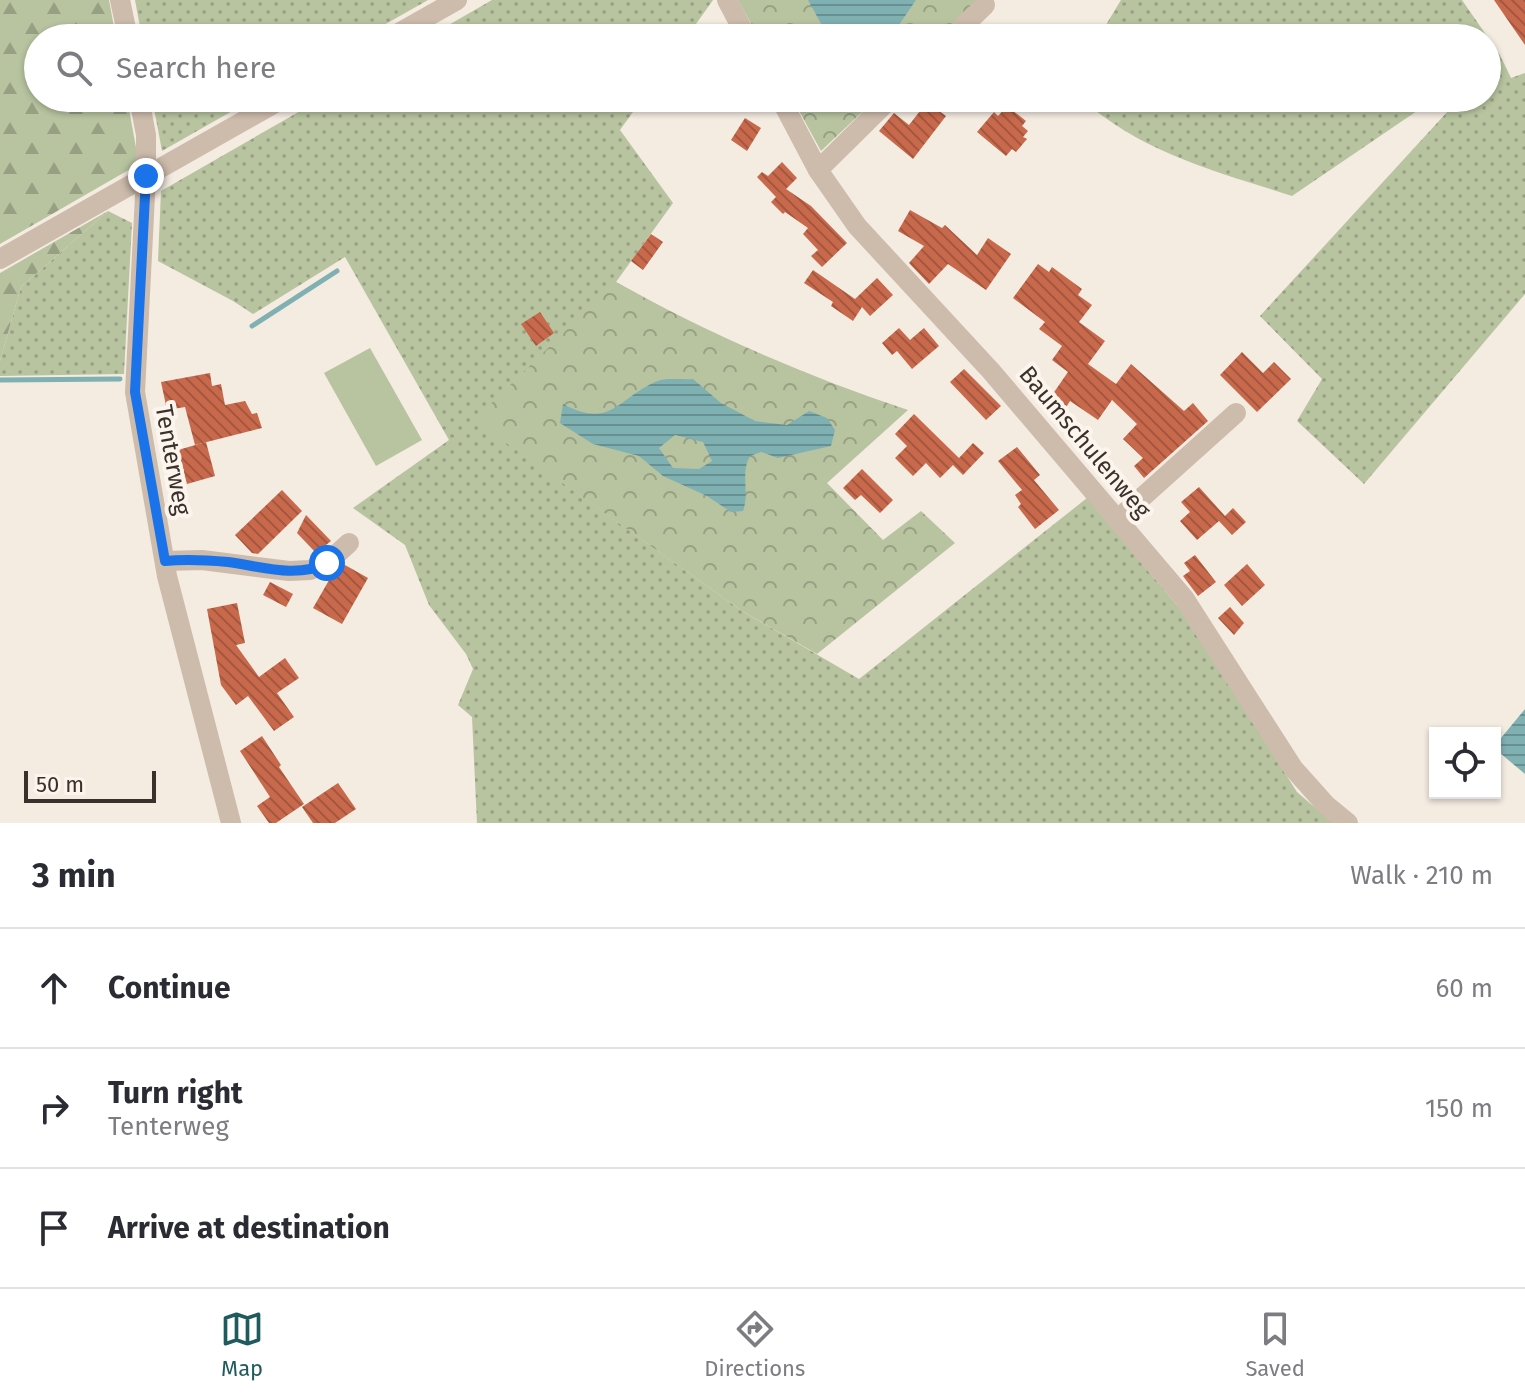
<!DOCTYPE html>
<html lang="en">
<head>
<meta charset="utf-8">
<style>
	:root { --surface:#fff; --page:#f2f2f3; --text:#2b2b33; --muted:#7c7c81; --line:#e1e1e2; --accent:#1f5a5e }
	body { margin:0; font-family:"Fira Sans",sans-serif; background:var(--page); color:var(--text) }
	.controls { position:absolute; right:24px; bottom:24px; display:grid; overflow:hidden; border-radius:0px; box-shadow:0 2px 6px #0004 }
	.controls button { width:72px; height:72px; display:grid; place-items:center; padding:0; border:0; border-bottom:2px solid var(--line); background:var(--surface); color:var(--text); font:40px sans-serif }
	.scale { position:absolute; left:24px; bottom:20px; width:132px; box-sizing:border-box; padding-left:8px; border:4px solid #3b302b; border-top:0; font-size:22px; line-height:28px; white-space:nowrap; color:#3b302b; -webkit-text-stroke:6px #fbf5ee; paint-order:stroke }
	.stop { position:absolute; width:24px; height:24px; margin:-18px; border:6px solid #1a73e8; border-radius:50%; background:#fff }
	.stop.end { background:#1a73e8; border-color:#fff; box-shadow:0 2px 8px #0008 }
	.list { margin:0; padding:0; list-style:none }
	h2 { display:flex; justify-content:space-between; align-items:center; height:104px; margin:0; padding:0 32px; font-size:34px }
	h2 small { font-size:26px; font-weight:400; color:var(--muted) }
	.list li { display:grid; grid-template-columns:52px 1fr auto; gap:24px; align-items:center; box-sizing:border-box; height:120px; padding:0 32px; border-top:2px solid var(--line) }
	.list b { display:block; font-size:30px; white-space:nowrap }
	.list p { margin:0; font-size:26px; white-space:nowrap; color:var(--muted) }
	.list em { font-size:26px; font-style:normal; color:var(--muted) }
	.icon { flex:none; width:44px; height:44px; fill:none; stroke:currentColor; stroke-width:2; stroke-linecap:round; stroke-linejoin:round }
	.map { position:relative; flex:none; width:1525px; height:823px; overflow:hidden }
	.search { position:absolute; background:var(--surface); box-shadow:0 2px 6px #0004; left:24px; right:24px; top:24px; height:88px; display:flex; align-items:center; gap:20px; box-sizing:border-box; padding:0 28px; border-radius:44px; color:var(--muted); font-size:30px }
	.sheet { height:464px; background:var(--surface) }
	nav { display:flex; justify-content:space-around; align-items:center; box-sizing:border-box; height:112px; border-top:2px solid var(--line); background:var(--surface); font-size:22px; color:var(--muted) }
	nav a { display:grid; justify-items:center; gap:4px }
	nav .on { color:var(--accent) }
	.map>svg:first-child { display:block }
	.grass { fill:url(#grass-dots) }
	.forest { fill:url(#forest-firs) }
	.park { fill:url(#park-crowns) }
	.garden { fill:#b8c4a0 }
	.water { fill:url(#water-rules); fill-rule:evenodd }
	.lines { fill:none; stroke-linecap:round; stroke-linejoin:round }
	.stream { stroke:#7fb0b2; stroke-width:5 }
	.building { fill:url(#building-back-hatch) }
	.minor { stroke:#cdbbac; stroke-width:20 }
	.route { stroke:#1a73e8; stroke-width:10 }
	.labels { text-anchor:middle; stroke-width:8; stroke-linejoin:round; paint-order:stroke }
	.street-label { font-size:24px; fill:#3b302b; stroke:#fbf5ee }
</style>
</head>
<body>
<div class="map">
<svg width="1525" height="823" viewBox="0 0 1525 823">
	<defs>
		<pattern id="grass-dots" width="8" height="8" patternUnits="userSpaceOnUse" patternTransform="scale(2)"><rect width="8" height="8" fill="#b8c4a0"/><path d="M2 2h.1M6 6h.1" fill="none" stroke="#97a083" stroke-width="1.8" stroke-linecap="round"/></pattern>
		<pattern id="forest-firs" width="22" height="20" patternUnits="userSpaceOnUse" patternTransform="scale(2)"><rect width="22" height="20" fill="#b8c4a0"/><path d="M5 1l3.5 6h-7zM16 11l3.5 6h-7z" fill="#97a083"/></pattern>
		<pattern id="park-crowns" width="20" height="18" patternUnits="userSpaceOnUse" patternTransform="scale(2)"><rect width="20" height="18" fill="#b8c4a0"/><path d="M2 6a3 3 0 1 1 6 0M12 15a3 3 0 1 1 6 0" fill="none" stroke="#97a083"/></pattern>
		<pattern id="water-rules" width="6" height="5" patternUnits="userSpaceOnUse" patternTransform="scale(2)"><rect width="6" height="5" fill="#7fb0b2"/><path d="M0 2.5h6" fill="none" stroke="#699091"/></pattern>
		<pattern id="building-back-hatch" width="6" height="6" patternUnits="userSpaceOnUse" patternTransform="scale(2)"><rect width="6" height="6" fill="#c8694b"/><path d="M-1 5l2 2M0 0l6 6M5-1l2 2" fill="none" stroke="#a4573f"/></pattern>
	</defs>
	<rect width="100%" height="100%" fill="#f4ebe1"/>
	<g class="grass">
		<path d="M 135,0 L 428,0 L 361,38 L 142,38 Z"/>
		<path d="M 492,0 L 713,0 L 686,38 L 426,38 Z"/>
		<path d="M 1121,0 L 1462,0 L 1500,55 L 1511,78 L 1525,73 L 1525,294 L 1364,484 L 1297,421 L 1322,379 L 1260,316 L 1460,98 L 1487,98 L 1487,69 L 1496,59 L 1487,64 L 1487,38 L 1098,38 Z"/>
		<path d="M 152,98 L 255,98 L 162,151 Z"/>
		<path d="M 323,98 L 643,98 L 620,130 L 673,203 L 616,282 L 689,322 L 548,349 L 475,420 L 742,611 L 859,679 L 1087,498 L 1181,610 L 1297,792 L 1333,823 L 477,823 L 472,717 L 458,705 L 473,669 L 466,654 L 429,605 L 405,545 L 353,508 L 449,440 L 345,257 L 253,314 L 233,301 L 158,261 L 161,191 Z"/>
		<path d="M 1081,98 L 1436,98 L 1292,196 C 1218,172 1139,152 1081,98 Z"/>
		<path d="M 108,211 L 132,223 L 124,374 L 0,376 L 0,361 L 21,287 Z"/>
	</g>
	<g class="forest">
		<path d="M 0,0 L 109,0 L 116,38 L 38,38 L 38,98 L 127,98 L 139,164 L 0,244 Z"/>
		<path d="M 108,211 L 21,287 L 0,361 L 0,273 Z"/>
	</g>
	<g class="park">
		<path d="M 738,0 L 978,0 L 939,38 L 759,38 Z"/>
		<path d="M 792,98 L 877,98 L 821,151 Z"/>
		<path d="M 616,282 C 709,334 806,376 908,410 L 827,483 L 883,540 L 921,511 L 955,543 L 817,654 L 742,611 L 474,420 Z"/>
	</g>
	<path class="garden" d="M 370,348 L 422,440 L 376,466 L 324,373 Z"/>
	<g class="water">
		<path d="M 808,0 L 916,0 L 890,38 L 829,38 Z"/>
		<path d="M 693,379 L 721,403 L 755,421 L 787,425 L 809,411 L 827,418 L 835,430 L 831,446 L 778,458 L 761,452 L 750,456 C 740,474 750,492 743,511 L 731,512 L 707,496 L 663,476 L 639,456 L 593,444 L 560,423 L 563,404 C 611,429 616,400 655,382 C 665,377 682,380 693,379 ZM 675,435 L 703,442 L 712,461 L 699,469 L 673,468 L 659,448 Z"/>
		<path d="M 1525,709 L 1525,774 L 1500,753 L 1501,738 Z"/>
	</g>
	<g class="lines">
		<g class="stream">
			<path d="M 252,326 L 337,271"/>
			<path d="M 0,380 L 120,379"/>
		</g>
	</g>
	<g class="building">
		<path d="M 1494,0 L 1525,0 L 1525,45 L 1505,16 Z"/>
		<path d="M 927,102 L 946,116 L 913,159 L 879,131 L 894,113 L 909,125 Z"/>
		<path d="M 1007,106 L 1026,121 L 1022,126 L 1028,131 L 1023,137 L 1027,139 L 1016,152 L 1012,149 L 1006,156 L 977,132 L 994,112 L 998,116 Z"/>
		<path d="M 745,118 L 761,128 L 747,151 L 731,140 Z"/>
		<path d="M 782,162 L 797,178 L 786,189 L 811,206 L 847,243 L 822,267 L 811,256 L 818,250 L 803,234 L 808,228 L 785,212 L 783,214 L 771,202 L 776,197 L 757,177 L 762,172 L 768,176 Z"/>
		<path d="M 910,210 L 942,228 L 945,225 L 977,255 L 988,238 L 1011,254 L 986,290 L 948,264 L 929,284 L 909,263 L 924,246 L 898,231 Z"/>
		<path d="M 651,234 L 663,242 L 643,270 L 631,261 Z"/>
		<path d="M 1038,264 L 1049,272 L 1052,267 L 1082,289 L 1078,295 L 1092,305 L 1079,322 L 1105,341 L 1088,364 L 1116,384 L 1131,364 L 1184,411 L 1193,403 L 1208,421 L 1144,478 L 1134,466 L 1143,458 L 1123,439 L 1137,424 L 1112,400 L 1098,420 L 1070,401 L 1065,409 L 1050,398 L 1068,372 L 1052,360 L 1062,346 L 1039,329 L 1045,322 L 1013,298 Z"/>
		<path d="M 813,270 L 855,299 L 877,278 L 893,295 L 870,316 L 862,307 L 853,321 L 831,306 L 833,302 L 804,283 Z"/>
		<path d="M 540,312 L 554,333 L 536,346 L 521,324 Z"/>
		<path d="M 899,328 L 910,340 L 924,328 L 939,346 L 912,369 L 897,351 L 892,355 L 882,343 Z"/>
		<path d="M 1242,352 L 1263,373 L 1274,362 L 1291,379 L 1257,412 L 1220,375 Z"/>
		<path d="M 964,369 L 1001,406 L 986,420 L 950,382 Z"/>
		<path d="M 210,373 L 212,386 L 221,384 L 225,405 L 245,401 L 252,414 L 257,413 L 262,428 L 195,445 L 185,407 L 167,410 L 161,382 Z"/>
		<path d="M 914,414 L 959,458 L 973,443 L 984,453 L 963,475 L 953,465 L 940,478 L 926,463 L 913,476 L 895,458 L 907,446 L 895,434 Z"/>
		<path d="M 206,442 L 215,476 L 187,484 L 178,450 Z"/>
		<path d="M 1017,447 L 1040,475 L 1034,480 L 1059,510 L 1035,529 L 1018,507 L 1021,504 L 1015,495 L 1022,490 L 998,461 Z"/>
		<path d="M 862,469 L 893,500 L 880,513 L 861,495 L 855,500 L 843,488 Z"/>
		<path d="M 1199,487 L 1225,516 L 1233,508 L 1246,522 L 1232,535 L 1219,521 L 1197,540 L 1180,521 L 1190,512 L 1181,502 Z"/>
		<path d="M 282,490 L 302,511 L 258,554 L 252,553 L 235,535 Z"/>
		<path d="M 306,515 L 331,541 L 316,553 L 297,533 Z"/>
		<path d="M 1195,555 L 1216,582 L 1198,596 L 1183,576 L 1190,571 L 1184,563 Z"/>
		<path d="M 1247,564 L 1265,585 L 1242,606 L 1224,585 Z"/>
		<path d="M 345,565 L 368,578 L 342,624 L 313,608 L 332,575 Z"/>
		<path d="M 270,582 L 293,594 L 286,607 L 263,595 Z"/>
		<path d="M 237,603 L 245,643 L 236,645 L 259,677 L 285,658 L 299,678 L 277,693 L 294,717 L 274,731 L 248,696 L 236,705 L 221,685 L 207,609 Z"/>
		<path d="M 1230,607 L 1244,623 L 1234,635 L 1218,618 Z"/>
		<path d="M 262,736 L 281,765 L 279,767 L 304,804 L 276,823 L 269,823 L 257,806 L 270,797 L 240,751 Z"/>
		<path d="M 338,783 L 356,809 L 335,823 L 313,823 L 302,807 Z"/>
	</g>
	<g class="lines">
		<g class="minor">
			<path d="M 120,0 L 128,38"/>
			<path d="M 727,0 L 747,38"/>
			<path d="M 390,38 L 457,0"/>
			<path d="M 951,38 L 985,5"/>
			<path d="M 139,98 L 146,135 L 146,176 L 135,392 L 167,576 L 231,823"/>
			<path d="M 780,98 L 818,170 L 857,226 L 991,371 L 1184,598 L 1293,768 L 1326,805 L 1348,823"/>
			<path d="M 818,170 L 891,98"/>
			<path d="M 0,259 L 284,98"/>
			<path d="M 1117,520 L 1236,413"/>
			<path d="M 165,561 L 202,560 L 289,571 L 310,570 L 327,563 L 349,543"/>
		</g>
	</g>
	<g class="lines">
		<path class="route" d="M 146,176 L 135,392 L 165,561 C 186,559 206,560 228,562 C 259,566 297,579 327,563"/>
	</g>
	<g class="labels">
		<g class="street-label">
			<text transform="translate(1085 442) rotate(50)" y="8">Baumschulenweg</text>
			<text transform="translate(173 460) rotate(80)" y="8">Tenterweg</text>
		</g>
	</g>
</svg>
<div class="controls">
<button><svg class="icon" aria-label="locate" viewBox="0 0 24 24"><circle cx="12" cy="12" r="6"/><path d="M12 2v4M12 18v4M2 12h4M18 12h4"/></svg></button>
</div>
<div class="scale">50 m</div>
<div class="stop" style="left:327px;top:563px"></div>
<div class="stop end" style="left:146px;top:176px"></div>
<div class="search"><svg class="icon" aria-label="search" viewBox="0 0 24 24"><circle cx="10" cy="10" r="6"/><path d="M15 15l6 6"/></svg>Search here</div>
</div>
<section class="sheet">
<h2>3 min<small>Walk · 210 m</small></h2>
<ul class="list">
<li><svg class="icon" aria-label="ahead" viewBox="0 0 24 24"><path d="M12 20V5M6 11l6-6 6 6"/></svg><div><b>Continue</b></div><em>60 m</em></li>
<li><svg class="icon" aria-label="right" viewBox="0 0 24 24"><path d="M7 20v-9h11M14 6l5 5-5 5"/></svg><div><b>Turn right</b><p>Tenterweg</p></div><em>150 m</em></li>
<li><svg class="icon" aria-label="arrive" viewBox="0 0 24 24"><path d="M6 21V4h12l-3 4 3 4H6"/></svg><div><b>Arrive at destination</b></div></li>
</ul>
</section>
<nav>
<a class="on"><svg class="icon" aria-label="map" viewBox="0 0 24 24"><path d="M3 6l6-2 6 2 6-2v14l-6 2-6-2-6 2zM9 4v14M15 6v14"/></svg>Map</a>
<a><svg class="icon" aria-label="directions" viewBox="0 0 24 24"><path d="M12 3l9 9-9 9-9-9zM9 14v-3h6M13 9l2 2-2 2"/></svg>Directions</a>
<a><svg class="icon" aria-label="saved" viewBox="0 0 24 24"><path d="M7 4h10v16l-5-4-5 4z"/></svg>Saved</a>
</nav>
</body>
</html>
